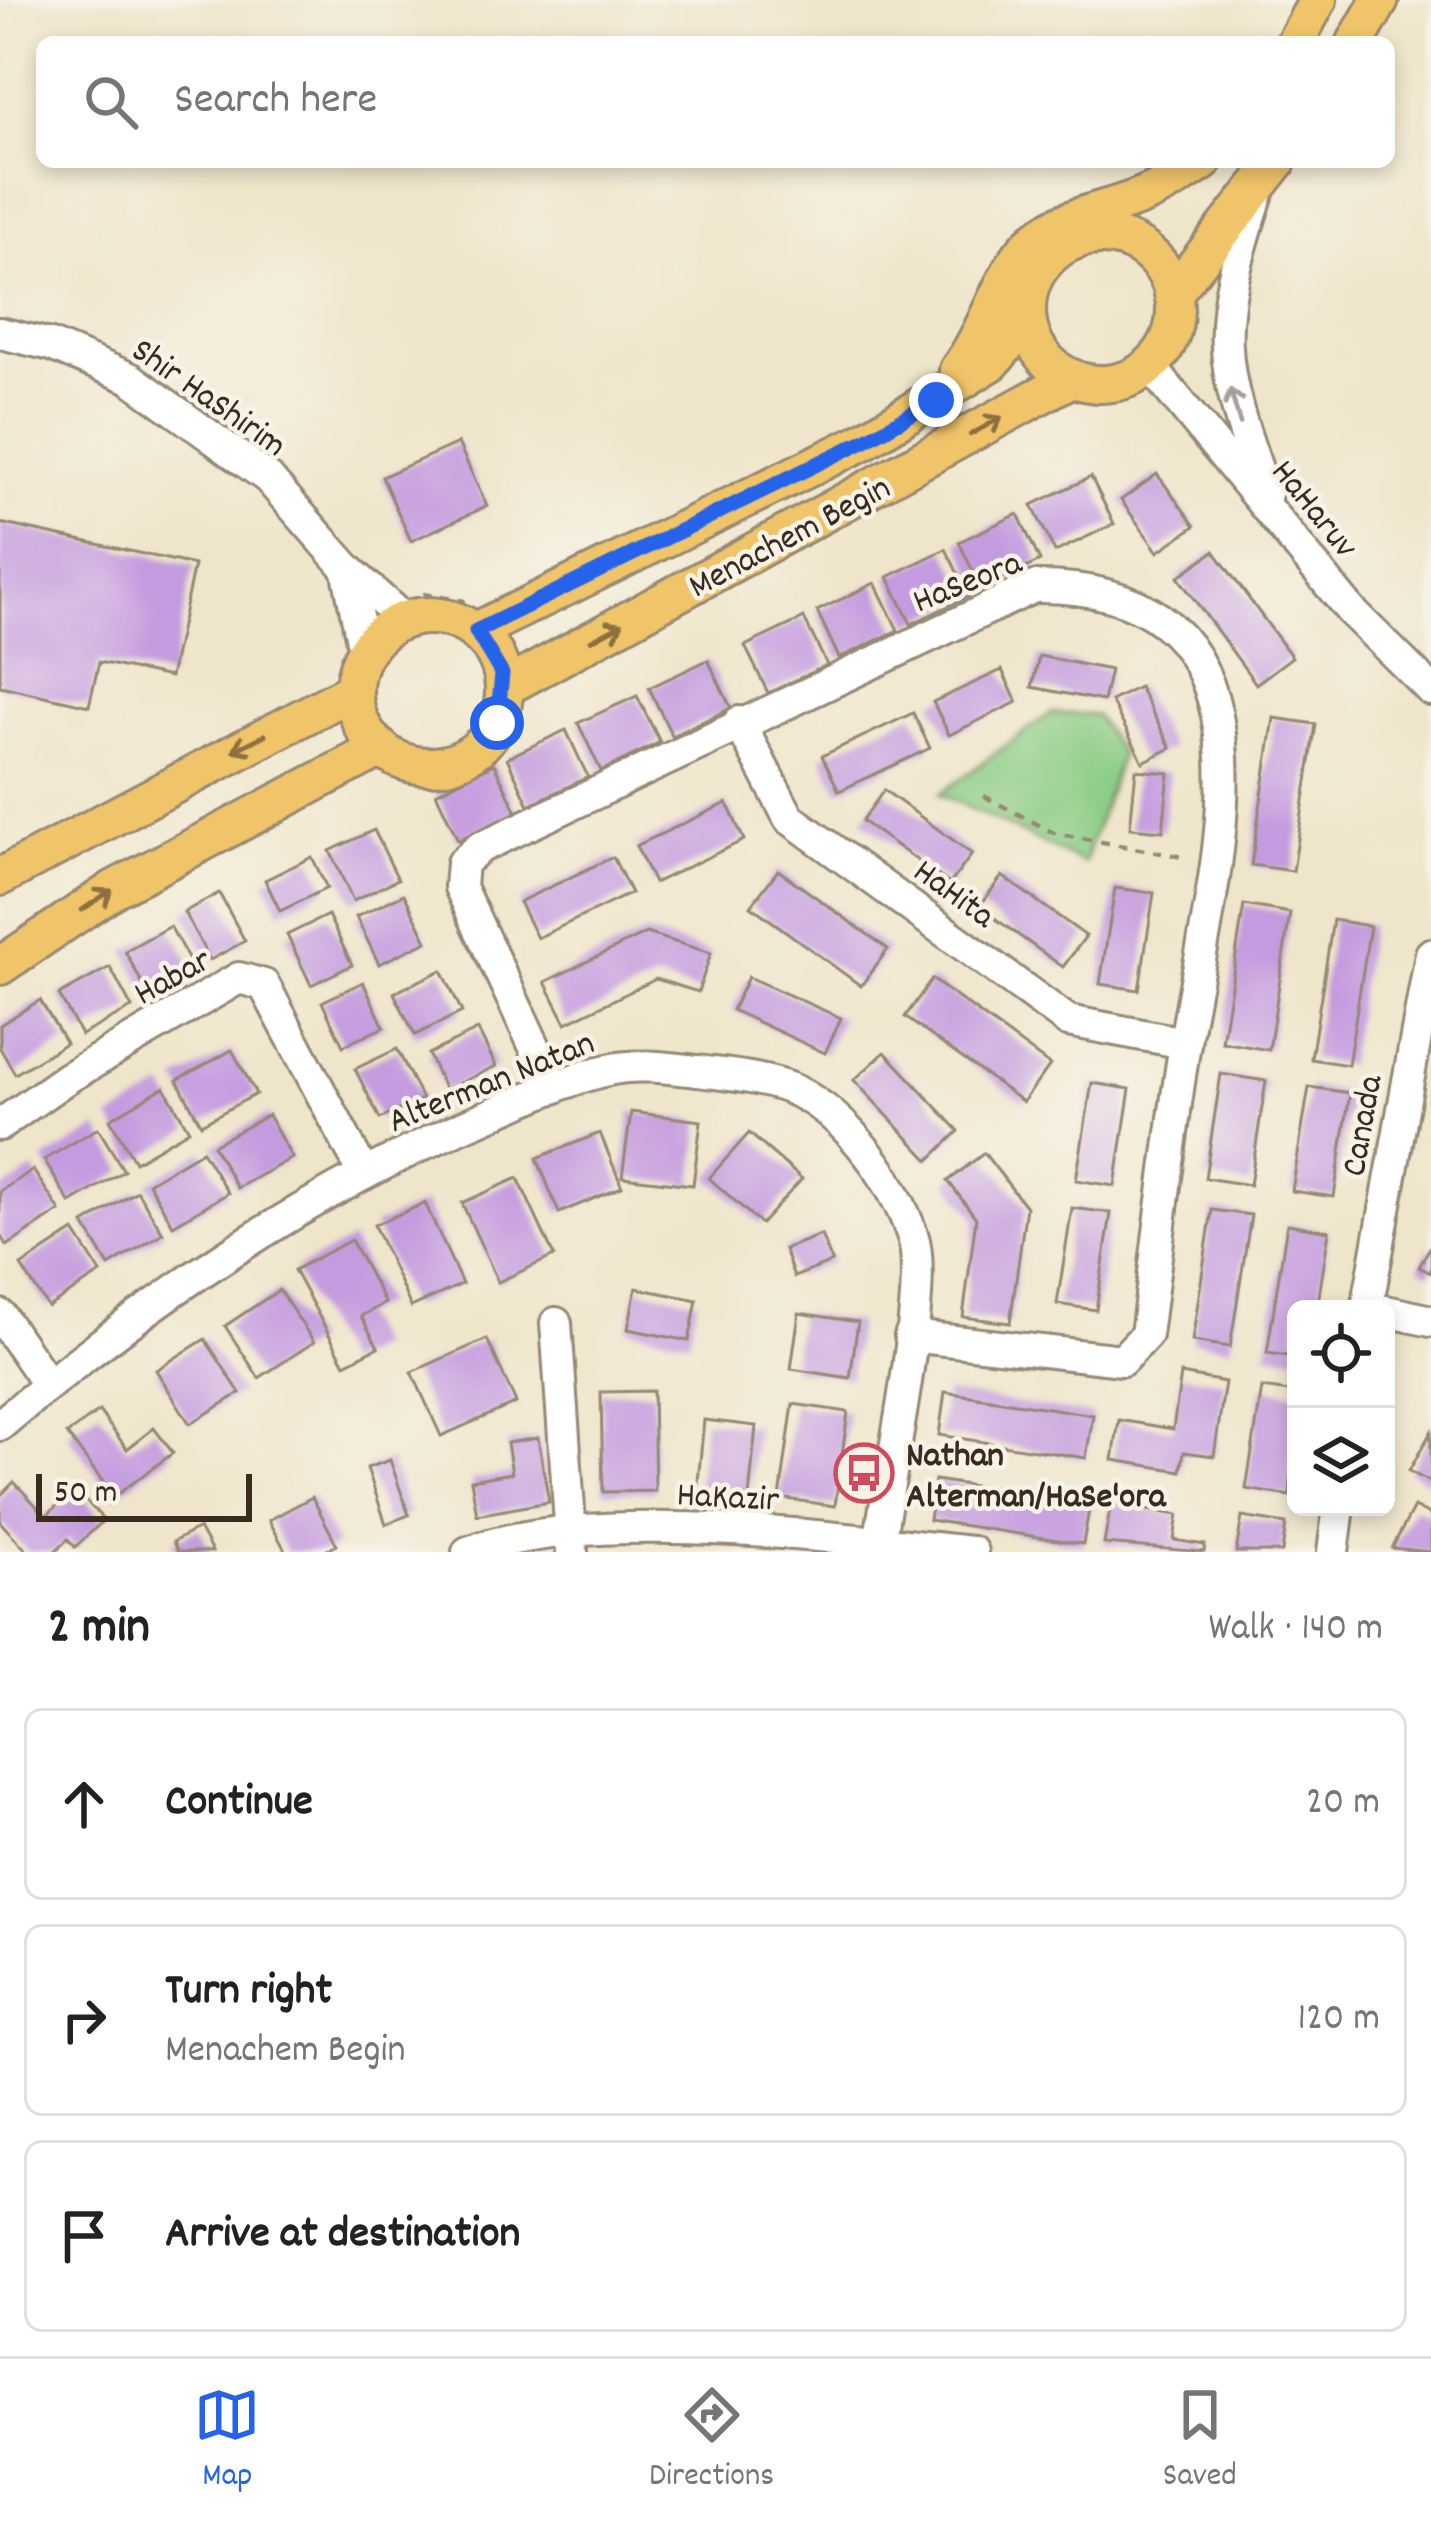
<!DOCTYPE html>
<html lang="en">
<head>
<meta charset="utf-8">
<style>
	:root { --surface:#fff; --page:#f6f6f6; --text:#222; --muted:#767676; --line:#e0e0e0; --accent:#2563eb }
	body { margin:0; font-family:Dekko,sans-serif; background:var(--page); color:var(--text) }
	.controls { position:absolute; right:36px; bottom:36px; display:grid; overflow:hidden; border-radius:18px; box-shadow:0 6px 18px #0003 }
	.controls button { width:108px; height:108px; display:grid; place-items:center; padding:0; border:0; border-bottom:3px solid var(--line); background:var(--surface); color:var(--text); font:60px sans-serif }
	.scale { position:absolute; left:36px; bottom:30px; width:216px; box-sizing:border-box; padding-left:12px; border:6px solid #3b2a1e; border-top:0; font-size:33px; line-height:42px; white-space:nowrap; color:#3b2a1e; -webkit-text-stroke:9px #f7f3e8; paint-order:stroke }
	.stop { position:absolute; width:36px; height:36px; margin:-27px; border:9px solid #2563eb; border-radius:50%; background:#fff }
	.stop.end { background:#2563eb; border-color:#fff; box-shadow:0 3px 12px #0008 }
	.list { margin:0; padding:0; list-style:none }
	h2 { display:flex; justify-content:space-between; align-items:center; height:156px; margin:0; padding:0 48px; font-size:51px }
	h2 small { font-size:39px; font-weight:400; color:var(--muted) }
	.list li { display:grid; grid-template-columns:78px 1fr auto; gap:36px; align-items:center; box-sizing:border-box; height:192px; margin:0 24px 24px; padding:0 24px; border:3px solid var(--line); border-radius:18px }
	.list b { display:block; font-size:45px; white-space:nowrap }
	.list p { margin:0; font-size:39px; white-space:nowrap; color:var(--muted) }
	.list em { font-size:39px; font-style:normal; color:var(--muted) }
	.icon { flex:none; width:66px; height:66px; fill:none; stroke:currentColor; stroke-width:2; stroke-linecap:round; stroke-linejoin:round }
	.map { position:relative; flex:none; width:1431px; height:1552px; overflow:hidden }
	.search { position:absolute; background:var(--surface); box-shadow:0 6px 18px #0003; left:36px; right:36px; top:36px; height:132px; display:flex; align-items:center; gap:30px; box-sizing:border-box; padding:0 42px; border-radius:18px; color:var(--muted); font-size:45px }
	.sheet { height:804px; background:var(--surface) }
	nav { display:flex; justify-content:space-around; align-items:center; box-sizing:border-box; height:168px; border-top:3px solid var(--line); background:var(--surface); font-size:33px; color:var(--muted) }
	nav a { display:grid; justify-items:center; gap:6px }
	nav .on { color:var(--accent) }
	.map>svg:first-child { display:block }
	.green { fill:#8dce86; stroke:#647c52; stroke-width:3 }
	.building { fill:#c59bdf }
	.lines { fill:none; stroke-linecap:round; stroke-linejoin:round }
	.minor-casing { stroke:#958874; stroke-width:36 }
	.major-casing { stroke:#958874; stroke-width:42 }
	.path { stroke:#958874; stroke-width:4.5; stroke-dasharray:9 9; stroke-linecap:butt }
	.minor { stroke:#fff; stroke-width:30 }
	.major { stroke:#f0c469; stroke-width:36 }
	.oneway { stroke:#a79f9a }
	.oneway2 { stroke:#8c6f40 }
	.route { stroke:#2563eb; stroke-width:15 }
	.labels { text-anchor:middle; stroke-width:9; stroke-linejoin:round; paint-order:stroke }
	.street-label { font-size:36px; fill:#3b2a1e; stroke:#f7f3e8 }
	.poi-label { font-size:36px; font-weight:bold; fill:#3b2a1e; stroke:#f7f3e8; text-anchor:start }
</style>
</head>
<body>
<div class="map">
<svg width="1431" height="1552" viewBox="0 0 1431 1552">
	<rect width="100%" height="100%" fill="#f7f3e8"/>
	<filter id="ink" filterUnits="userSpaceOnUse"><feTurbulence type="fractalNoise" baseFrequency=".00833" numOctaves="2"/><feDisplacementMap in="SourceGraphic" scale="24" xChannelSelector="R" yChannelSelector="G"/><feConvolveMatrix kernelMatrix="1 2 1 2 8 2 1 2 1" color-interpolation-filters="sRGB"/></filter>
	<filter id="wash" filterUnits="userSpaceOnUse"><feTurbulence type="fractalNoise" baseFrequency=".004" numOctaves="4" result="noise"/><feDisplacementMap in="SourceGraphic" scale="48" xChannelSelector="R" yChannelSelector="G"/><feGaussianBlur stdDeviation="2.7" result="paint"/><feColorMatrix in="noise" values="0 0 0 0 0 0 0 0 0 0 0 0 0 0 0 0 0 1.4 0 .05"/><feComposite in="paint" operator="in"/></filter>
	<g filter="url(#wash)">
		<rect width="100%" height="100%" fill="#efe5ca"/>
		<path class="green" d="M 1051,713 L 1095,715 L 1121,754 L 1084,863 L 940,794 Z"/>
		<g id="blocks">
			<g class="building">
				<path d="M 458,443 L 487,506 L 411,541 L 382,477 Z"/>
				<path d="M 1157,474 L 1195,526 L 1158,552 L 1121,500 Z"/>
				<path d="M 1091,477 L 1114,524 L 1055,552 L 1032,505 Z"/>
				<path d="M 1018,514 L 1040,561 L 981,589 L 959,542 Z"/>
				<path d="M 0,523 L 194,565 L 170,677 L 99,662 L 89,706 L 0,686 Z"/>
				<path d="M 946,549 L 969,596 L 911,624 L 888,577 Z"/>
				<path d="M 1214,551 L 1292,657 L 1256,684 L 1178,577 Z"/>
				<path d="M 875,583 L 898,630 L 839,658 L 817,611 Z"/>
				<path d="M 804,618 L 827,665 L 768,693 L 745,646 Z"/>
				<path d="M 1039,656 L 1110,670 L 1103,701 L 1032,687 Z"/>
				<path d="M 708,660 L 731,708 L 672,736 L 649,688 Z"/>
				<path d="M 1002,670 L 1017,702 L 949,735 L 933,702 Z"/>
				<path d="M 1139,687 L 1171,748 L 1143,762 L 1111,701 Z"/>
				<path d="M 637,696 L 660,742 L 601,771 L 578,723 Z"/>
				<path d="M 913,713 L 930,748 L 839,791 L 822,756 Z"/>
				<path d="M 1274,718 L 1316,724 L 1293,871 L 1251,865 Z"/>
				<path d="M 566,730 L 588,777 L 529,805 L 507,758 Z"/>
				<path d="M 494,764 L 517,812 L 458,840 L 436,793 Z"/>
				<path d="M 1136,770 L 1169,773 L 1163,831 L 1130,828 Z"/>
				<path d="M 884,790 L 972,854 L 950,884 L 862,821 Z"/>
				<path d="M 727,803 L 744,840 L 654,883 L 636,846 Z"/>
				<path d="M 374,830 L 398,879 L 353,901 L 330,851 Z"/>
				<path d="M 312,857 L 327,888 L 280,911 L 265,880 Z"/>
				<path d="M 613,857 L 631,893 L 537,938 L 519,902 Z"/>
				<path d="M 778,870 L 888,949 L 861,986 L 751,906 Z"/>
				<path d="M 1002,876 L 1086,936 L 1063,967 L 979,907 Z"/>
				<path d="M 1115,888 L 1154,893 L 1139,990 L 1100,984 Z"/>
				<path d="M 219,893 L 245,941 L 210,960 L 184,912 Z"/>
				<path d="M 404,894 L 427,941 L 379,964 L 356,917 Z"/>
				<path d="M 1244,905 L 1290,913 L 1269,1050 L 1222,1042 Z"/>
				<path d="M 328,915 L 352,965 L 311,985 L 287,935 Z"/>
				<path d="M 1333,920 L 1370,926 L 1348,1065 L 1311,1059 Z"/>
				<path d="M 170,926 L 195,971 L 149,996 L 125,951 Z"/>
				<path d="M 646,933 L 711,953 L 698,992 L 656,979 L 566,1023 L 545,982 Z"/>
				<path d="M 110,967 L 132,1008 L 81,1035 L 59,995 Z"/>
				<path d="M 442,970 L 462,1012 L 415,1035 L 394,993 Z"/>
				<path d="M 748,977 L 841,1018 L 825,1053 L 732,1010 Z"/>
				<path d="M 932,979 L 1050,1065 L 1023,1102 L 905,1017 Z"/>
				<path d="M 363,982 L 384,1027 L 343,1046 L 322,1002 Z"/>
				<path d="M 40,1000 L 66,1043 L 15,1074 L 0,1048 L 0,1025 Z"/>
				<path d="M 478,1030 L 496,1066 L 445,1090 L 428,1054 Z"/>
				<path d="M 397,1049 L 422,1099 L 380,1119 L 355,1069 Z"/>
				<path d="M 232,1050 L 256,1094 L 201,1124 L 177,1080 Z"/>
				<path d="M 885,1052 L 959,1131 L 929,1160 L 854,1080 Z"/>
				<path d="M 1221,1074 L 1266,1081 L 1250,1185 L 1205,1178 Z"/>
				<path d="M 1092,1083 L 1130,1089 L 1115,1186 L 1076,1180 Z"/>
				<path d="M 164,1087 L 189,1130 L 135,1162 L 110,1119 Z"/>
				<path d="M 1309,1087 L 1350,1093 L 1334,1197 L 1292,1191 Z"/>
				<path d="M 631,1112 L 701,1121 L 693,1185 L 622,1177 Z"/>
				<path d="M 268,1115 L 292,1158 L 237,1188 L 213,1145 Z"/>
				<path d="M 98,1128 L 124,1171 L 70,1203 L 44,1160 Z"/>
				<path d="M 600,1133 L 622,1187 L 559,1213 L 537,1158 Z"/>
				<path d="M 749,1133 L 802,1179 L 761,1224 L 709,1178 Z"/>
				<path d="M 202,1151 L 228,1193 L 173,1225 L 148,1183 Z"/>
				<path d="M 984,1153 L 1026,1207 L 1010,1323 L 963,1317 L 976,1218 L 948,1181 Z"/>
				<path d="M 33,1170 L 60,1211 L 7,1246 L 0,1235 L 0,1191 Z"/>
				<path d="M 518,1178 L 554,1256 L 498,1282 L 462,1203 Z"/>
				<path d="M 137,1191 L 163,1233 L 109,1266 L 84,1224 Z"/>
				<path d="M 425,1203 L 462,1284 L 411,1307 L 374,1225 Z"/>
				<path d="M 1072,1208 L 1111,1213 L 1096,1310 L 1057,1304 Z"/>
				<path d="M 1212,1210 L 1251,1215 L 1230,1347 L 1192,1341 Z"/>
				<path d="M 1287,1224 L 1329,1231 L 1317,1309 L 1296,1309 L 1296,1357 L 1267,1353 Z"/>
				<path d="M 74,1231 L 101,1273 L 48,1307 L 21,1266 Z"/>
				<path d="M 821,1235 L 832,1262 L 794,1277 L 784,1249 Z"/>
				<path d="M 351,1240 L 385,1303 L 361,1316 L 378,1347 L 345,1364 L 294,1270 Z"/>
				<path d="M 1431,1245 L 1431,1273 L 1419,1267 Z"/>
				<path d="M 636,1288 L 697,1300 L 689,1341 L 628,1329 Z"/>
				<path d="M 279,1290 L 314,1342 L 259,1378 L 225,1326 Z"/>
				<path d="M 799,1313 L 858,1322 L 850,1378 L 791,1369 Z"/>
				<path d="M 205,1339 L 240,1393 L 190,1424 L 156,1370 Z"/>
				<path d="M 487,1339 L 516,1403 L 441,1436 L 412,1372 Z"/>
				<path d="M 1181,1374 L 1225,1382 L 1214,1456 L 1184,1452 L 1181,1471 L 1113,1460 L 1119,1420 L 1173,1429 Z"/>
				<path d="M 1262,1388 L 1296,1393 L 1290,1496 L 1246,1489 Z"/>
				<path d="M 653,1391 L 655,1491 L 603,1492 L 601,1392 Z"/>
				<path d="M 945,1392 L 1093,1415 L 1086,1458 L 939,1435 Z"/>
				<path d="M 793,1404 L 848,1412 L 835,1506 L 780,1498 Z"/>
				<path d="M 99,1411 L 127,1449 L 154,1428 L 173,1453 L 114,1497 L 67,1434 Z"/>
				<path d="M 704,1420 L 756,1426 L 749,1497 L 697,1492 Z"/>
				<path d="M 1431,1432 L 1431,1483 L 1409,1471 Z"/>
				<path d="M 538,1438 L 549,1502 L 477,1515 L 471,1480 L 512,1473 L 507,1443 Z"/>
				<path d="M 390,1460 L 409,1515 L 386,1524 L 367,1468 Z"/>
				<path d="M 935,1480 L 1090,1504 L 1083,1544 L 929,1520 Z"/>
				<path d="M 14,1482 L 46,1516 L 75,1489 L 104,1520 L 75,1547 L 68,1539 L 54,1552 L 28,1552 L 0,1522 L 0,1496 Z"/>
				<path d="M 312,1497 L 337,1545 L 323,1552 L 286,1552 L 269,1520 Z"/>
				<path d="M 1111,1504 L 1178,1515 L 1174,1540 L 1205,1545 L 1204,1552 L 1104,1544 Z"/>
				<path d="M 1414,1507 L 1431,1516 L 1431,1552 L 1392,1548 Z"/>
				<path d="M 1242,1517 L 1286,1524 L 1282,1552 L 1236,1552 Z"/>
				<path d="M 199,1528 L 212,1552 L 178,1552 L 173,1542 Z"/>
			</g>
		</g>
	</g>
	<g filter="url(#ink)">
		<use href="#blocks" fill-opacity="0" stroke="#958874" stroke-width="3"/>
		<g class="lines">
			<defs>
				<g id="minor">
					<path d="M 1258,193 C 1213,329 1217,360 1266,494"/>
					<path d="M 0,333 L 51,345 L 130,378 L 268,478 L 347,568 L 403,619"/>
					<path d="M 1150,366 L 1351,611 L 1431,690"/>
					<path d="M 347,568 L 364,651"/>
					<path d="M 739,722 L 789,818 L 1068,1021 L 1185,1043"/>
					<path d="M 554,1088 L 460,887 L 462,863 L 479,848 L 1034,587 C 1304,584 1213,868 1186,1037 C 1170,1136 1159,1236 1146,1335 L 1122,1360 L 910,1336"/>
					<path d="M 0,1125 L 67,1078 L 239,978 L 264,985 L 364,1174"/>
					<path d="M 1367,1309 L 1431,954"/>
					<path d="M 1386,1311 L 1431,1321"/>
					<path d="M 0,1315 L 48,1385"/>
					<path d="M 556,1323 L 572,1552"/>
					<path d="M 0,1425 C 149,1299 309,1191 489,1115 C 527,1099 567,1079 608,1070 C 636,1063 669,1068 698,1071 C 729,1075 767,1078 796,1091 C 850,1118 894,1181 913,1237 C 930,1288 886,1488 878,1552"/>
					<path d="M 468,1552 C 589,1505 840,1538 972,1552"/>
					<path d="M 1333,1552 L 1339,1507"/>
				</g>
				<g id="major">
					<path d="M 1295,42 L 1318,0"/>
					<path d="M 1356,42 L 1380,0"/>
					<circle cx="1101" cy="310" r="74"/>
					<path d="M 1173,294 L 1277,162"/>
					<path d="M 958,370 C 986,332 997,288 1021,255 C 1050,217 1096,214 1137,198 C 1161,189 1182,176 1203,162"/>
					<circle cx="429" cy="691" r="75"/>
					<path d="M 476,631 L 862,442 L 992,362 L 1027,321"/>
					<path d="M 504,688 L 1072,378"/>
					<path d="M 0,877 L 354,690"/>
					<path d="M 0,966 L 114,889 L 381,748"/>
				</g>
			</defs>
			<use href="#minor" class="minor-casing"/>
			<use href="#major" class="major-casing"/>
			<g class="path">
				<path d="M 423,594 L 465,601"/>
				<path d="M 984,796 L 1054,833 L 1188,858"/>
			</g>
			<use href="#minor" class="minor"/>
			<use href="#major" class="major"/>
		</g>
		<defs><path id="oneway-shaft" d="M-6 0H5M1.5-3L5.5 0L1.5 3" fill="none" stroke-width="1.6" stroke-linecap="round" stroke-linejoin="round" transform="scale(3)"/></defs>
		<use class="oneway" href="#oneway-shaft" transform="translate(1235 406) rotate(-106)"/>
		<g class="oneway2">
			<use href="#oneway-shaft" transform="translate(986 426) rotate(-29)"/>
			<use href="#oneway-shaft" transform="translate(607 632) rotate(-28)"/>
			<use href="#oneway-shaft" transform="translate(249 743) rotate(153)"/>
			<use href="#oneway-shaft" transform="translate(97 900) rotate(-34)"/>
		</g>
	</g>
	<g class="lines" filter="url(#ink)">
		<path class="route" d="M 497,723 L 502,674 L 476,631 L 862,442 L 936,400"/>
	</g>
	<defs>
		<symbol id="bus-ring" viewBox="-11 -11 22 22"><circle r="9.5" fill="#f7f3e8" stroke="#d1495b" stroke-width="1.5"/><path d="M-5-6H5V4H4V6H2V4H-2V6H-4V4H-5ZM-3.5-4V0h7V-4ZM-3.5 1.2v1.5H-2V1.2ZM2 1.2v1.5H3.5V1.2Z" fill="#d1495b"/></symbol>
	</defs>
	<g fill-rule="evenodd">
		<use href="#bus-ring" x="831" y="1440" width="66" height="66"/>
	</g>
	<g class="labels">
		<g class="street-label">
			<text transform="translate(211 395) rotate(35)" y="13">Shir HaShirim</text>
			<text transform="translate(1317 507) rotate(51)" y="13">HaHaruv</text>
			<text transform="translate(788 534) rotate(-28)" y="13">Menachem Begin</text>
			<text transform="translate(966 579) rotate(-22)" y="13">HaSeora</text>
			<text transform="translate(956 891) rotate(36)" y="13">HaHita</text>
			<text transform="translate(171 974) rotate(-29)" y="13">Habar</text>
			<text transform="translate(490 1079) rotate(-22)" y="13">Alterman Natan</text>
			<text transform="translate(1359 1125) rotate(-80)" y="13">Canada</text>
			<text transform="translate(728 1494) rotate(3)" y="13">HaKazir</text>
		</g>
		<g class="poi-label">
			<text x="906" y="1465">Nathan<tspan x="906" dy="41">Alterman/HaSe'ora</tspan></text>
		</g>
	</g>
</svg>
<div class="controls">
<button><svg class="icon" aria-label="locate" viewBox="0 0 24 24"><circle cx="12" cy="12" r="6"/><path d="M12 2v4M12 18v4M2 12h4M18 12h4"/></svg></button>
<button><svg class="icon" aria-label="layers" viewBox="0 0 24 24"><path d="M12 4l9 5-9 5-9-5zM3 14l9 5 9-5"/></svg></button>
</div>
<div class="scale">50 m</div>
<div class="stop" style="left:497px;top:723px"></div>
<div class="stop end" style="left:936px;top:400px"></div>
<div class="search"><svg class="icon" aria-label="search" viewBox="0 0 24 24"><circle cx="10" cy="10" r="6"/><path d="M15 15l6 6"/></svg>Search here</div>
</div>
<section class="sheet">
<h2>2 min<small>Walk · 140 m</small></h2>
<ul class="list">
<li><svg class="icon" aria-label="ahead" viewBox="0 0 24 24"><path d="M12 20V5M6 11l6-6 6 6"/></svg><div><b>Continue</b></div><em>20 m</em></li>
<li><svg class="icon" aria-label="right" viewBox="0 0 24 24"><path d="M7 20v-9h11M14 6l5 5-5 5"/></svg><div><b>Turn right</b><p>Menachem Begin</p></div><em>120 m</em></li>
<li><svg class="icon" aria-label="arrive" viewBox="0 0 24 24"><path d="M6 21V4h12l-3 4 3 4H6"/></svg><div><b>Arrive at destination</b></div></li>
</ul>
</section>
<nav>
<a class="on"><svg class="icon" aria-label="map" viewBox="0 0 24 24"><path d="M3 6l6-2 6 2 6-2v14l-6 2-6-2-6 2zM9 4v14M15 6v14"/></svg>Map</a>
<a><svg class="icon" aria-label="directions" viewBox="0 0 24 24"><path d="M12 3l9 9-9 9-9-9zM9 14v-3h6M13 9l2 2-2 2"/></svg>Directions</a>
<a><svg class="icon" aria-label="saved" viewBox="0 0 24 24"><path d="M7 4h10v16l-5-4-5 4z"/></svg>Saved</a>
</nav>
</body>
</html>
